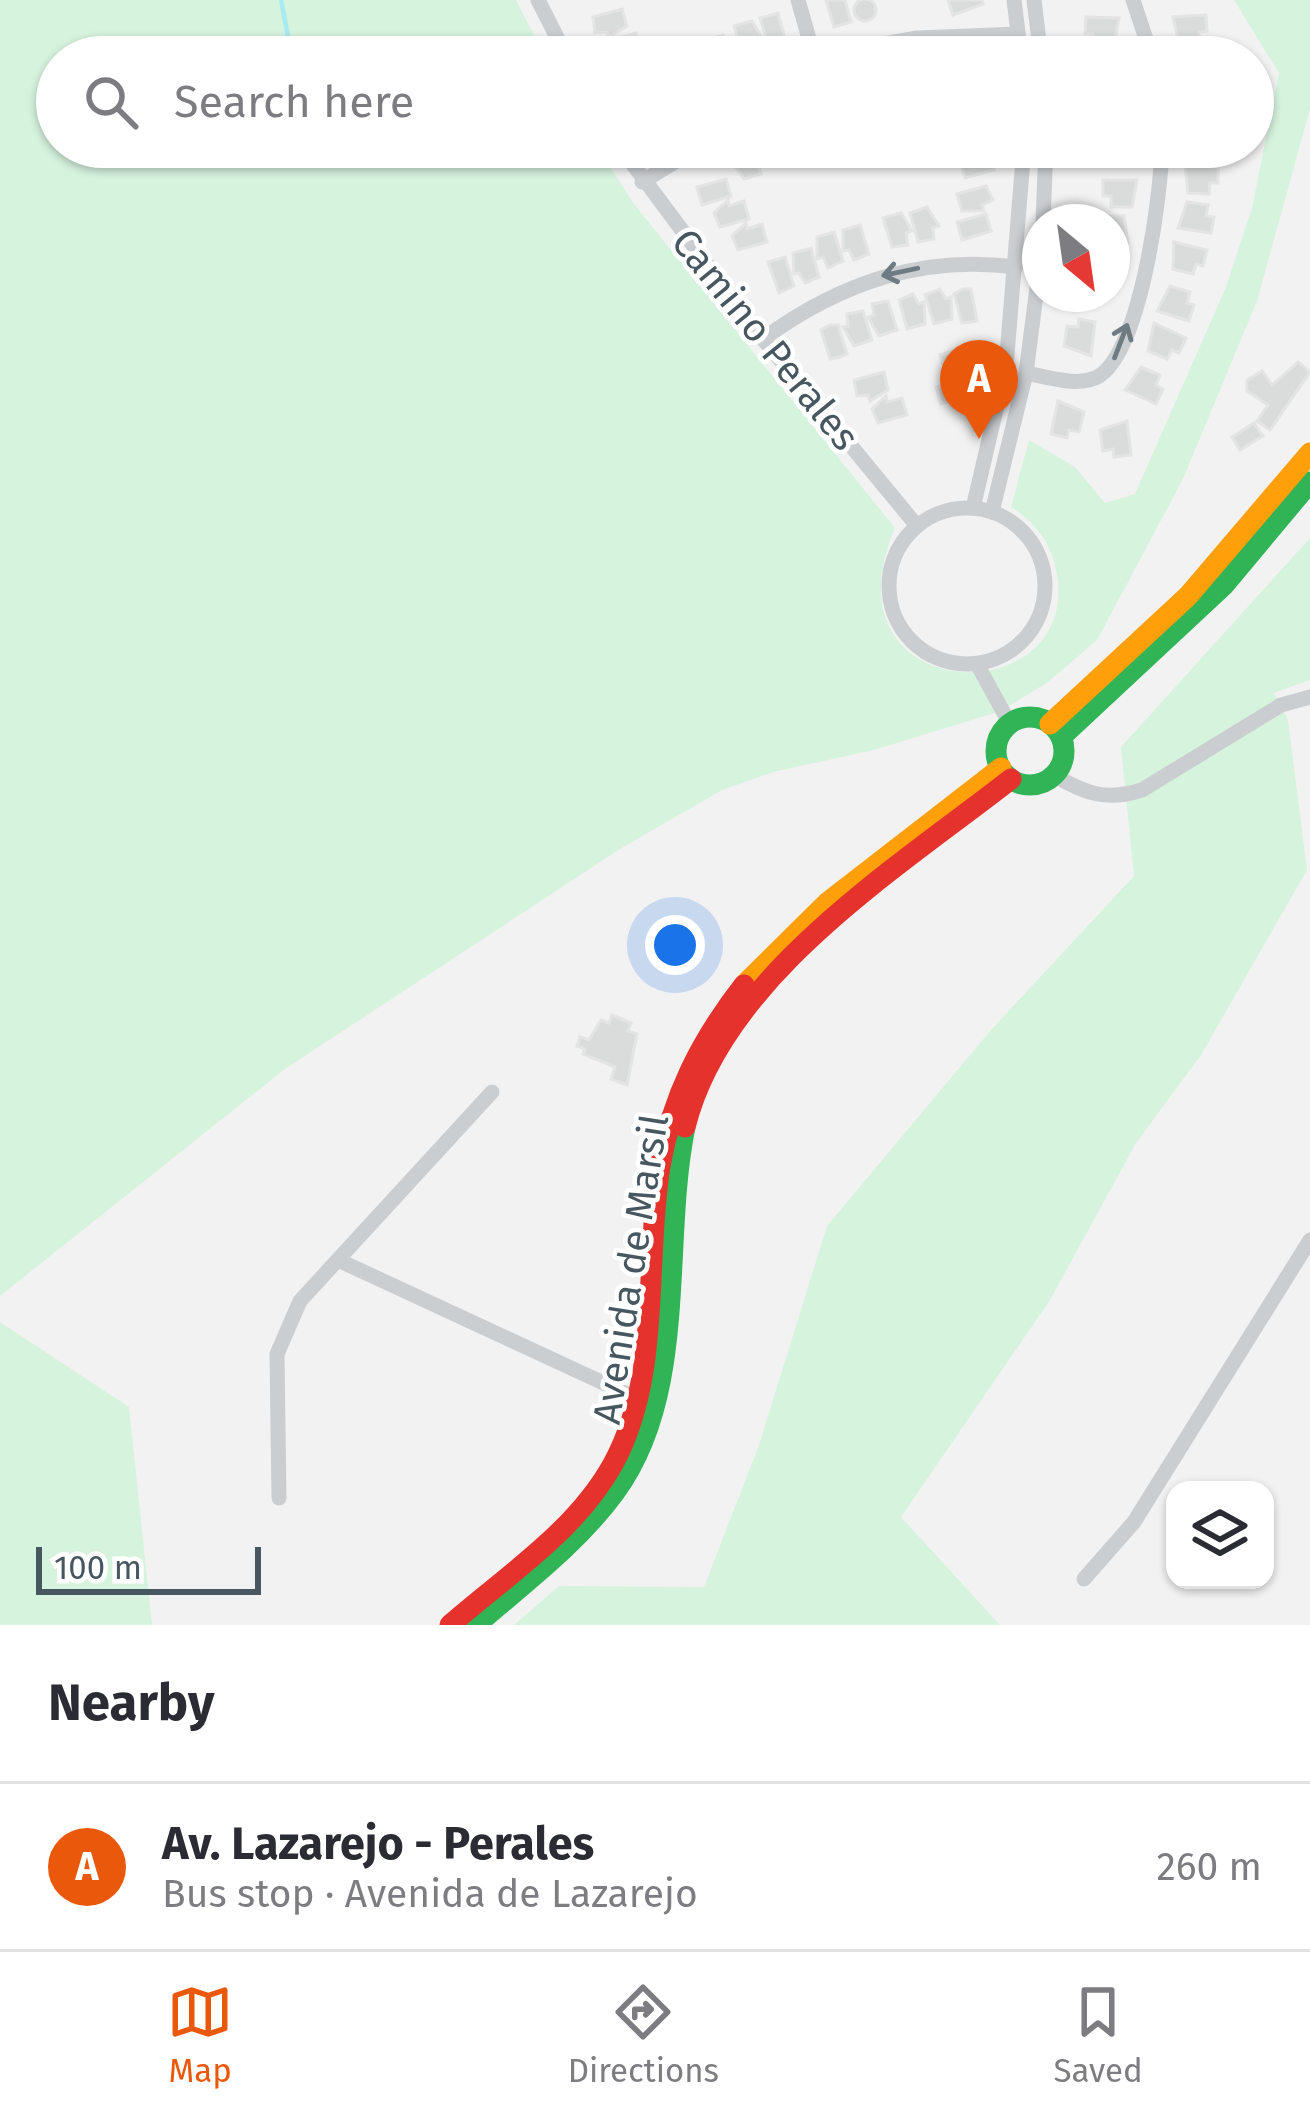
<!DOCTYPE html>
<html lang="en">
<head>
<meta charset="utf-8">
<style>
	:root { --surface:#fff; --page:#f2f2f3; --text:#2b2b33; --muted:#7c7c81; --line:#e1e1e2; --accent:#ea580c }
	body { margin:0; font-family:"Fira Sans",sans-serif; background:var(--page); color:var(--text) }
	.controls { position:absolute; right:36px; bottom:36px; display:grid; overflow:hidden; border-radius:24px; box-shadow:0 3px 9px #0004 }
	.controls button { width:108px; height:108px; display:grid; place-items:center; padding:0; border:0; border-bottom:3px solid var(--line); background:var(--surface); color:var(--text); font:60px sans-serif }
	.compass { position:absolute; left:1022px; top:204px; width:108px; height:108px; border-radius:50%; background:var(--surface); box-shadow:0 3px 9px #0004; rotate:151deg }
	.scale { position:absolute; left:36px; bottom:30px; width:225px; box-sizing:border-box; padding-left:12px; border:6px solid #475760; border-top:0; font-size:33px; line-height:42px; white-space:nowrap; color:#475760; -webkit-text-stroke:9px #fff; paint-order:stroke }
	.you { position:absolute; left:675px; top:945px; width:42px; height:42px; margin:-30px; border:9px solid #fff; border-radius:50%; background:#1a73e8; box-shadow:0 0 0 18px #1a73e833 }
	.badge { display:grid; place-items:center; width:78px; height:78px; border-radius:50%; background:var(--accent); color:#fff; font-size:39px; font-weight:700 }
	.pin { position:absolute; translate:-50% -99px; filter:drop-shadow(0 3px 6px #0008) }
	.pin::after { content:''; position:absolute; top:63px; width:42px; height:36px; background:inherit; clip-path:polygon(0 0,100% 0,50% 100%) }
	.list { margin:0; padding:0; list-style:none }
	h2 { display:flex; justify-content:space-between; align-items:center; height:156px; margin:0; padding:0 48px; font-size:51px }
	h2 small { font-size:39px; font-weight:400; color:var(--muted) }
	.list li { display:grid; grid-template-columns:78px 1fr auto; gap:36px; align-items:center; box-sizing:border-box; height:168px; padding:0 48px; border-top:3px solid var(--line) }
	.list b { display:block; font-size:45px; white-space:nowrap }
	.list p { margin:0; font-size:39px; white-space:nowrap; color:var(--muted) }
	.list em { font-size:39px; font-style:normal; color:var(--muted) }
	.icon { flex:none; width:66px; height:66px; fill:none; stroke:currentColor; stroke-width:2; stroke-linecap:round; stroke-linejoin:round }
	.map { position:relative; flex:none; width:1310px; height:1625px; overflow:hidden }
	.search { position:absolute; background:var(--surface); box-shadow:0 3px 9px #0004; left:36px; right:36px; top:36px; height:132px; display:flex; align-items:center; gap:30px; box-sizing:border-box; padding:0 42px; border-radius:66px; color:var(--muted); font-size:45px }
	.sheet { height:324px; background:var(--surface) }
	nav { display:flex; justify-content:space-around; align-items:center; box-sizing:border-box; height:168px; border-top:3px solid var(--line); background:var(--surface); font-size:33px; color:var(--muted) }
	nav a { display:grid; justify-items:center; gap:6px }
	nav .on { color:var(--accent) }
	.map>svg:first-child { display:block }
	.green { fill:#d6f3de }
	.lines { fill:none; stroke-linecap:round; stroke-linejoin:round }
	.stream { stroke:#a8eaf2; stroke-width:4.5 }
	.building { fill:#dadbdb; stroke:#e4e4e5; stroke-width:3 }
	.street { stroke:#cbced1; stroke-width:15 }
	.fast { stroke:#30b455; stroke-width:21 }
	.slow { stroke:#ff9f0a; stroke-width:21 }
	.jam { stroke:#e5322d; stroke-width:21 }
	.oneway { stroke:#6f7b82 }
	.labels { text-anchor:middle; stroke-width:9; stroke-linejoin:round; paint-order:stroke }
	.street-label { font-size:39px; fill:#475760; stroke:#fff }
</style>
</head>
<body>
<div class="map">
<svg width="1310" height="1625" viewBox="0 0 1310 1625">
	<rect width="100%" height="100%" fill="#f3f2f2"/>
	<g class="green">
		<path d="M 0,0 L 516,0 L 545,57 L 57,57 L 57,147 L 597,147 L 634,204 L 895,528 C 820,704 1070,715 1058,582 C 1055,549 1038,524 1011,507 L 1029,440 L 1075,467 L 1105,503 L 1135,494 L 1226,287 L 1252,208 L 1279,73 L 1234,0 L 1310,0 L 1310,109 L 1257,301 L 1183,479 L 1097,640 L 1048,682 L 1001,711 L 874,750 L 773,772 L 722,790 L 620,849 L 285,1069 L 0,1296 Z"/>
		<path d="M 1310,538 L 1310,680 L 1274,693 L 1288,720 L 1307,870 L 1201,1055 L 1136,1143 L 1050,1300 L 901,1517 L 1000,1625 L 514,1625 L 559,1586 L 704,1587 L 759,1445 L 827,1226 L 991,1030 L 1134,876 L 1121,747 Z"/>
		<path d="M 0,1322 L 129,1407 L 152,1625 L 0,1625 Z"/>
	</g>
	<g class="lines">
		<path class="stream" d="M 281,0 L 292,57"/>
	</g>
	<g class="building">
		<circle cx="865" cy="10" r="11"/>
		<path d="M 826,0 L 845,0 L 851,22 L 834,27 Z"/>
		<path d="M 948,0 L 982,0 L 983,4 L 953,15 Z"/>
		<path d="M 622,9 L 627,26 L 609,37 L 607,32 L 595,33 L 593,17 Z"/>
		<path d="M 778,13 L 786,42 L 769,47 L 760,18 Z"/>
		<path d="M 1206,15 L 1207,31 L 1199,32 L 1200,43 L 1179,44 L 1173,17 Z"/>
		<path d="M 1086,17 L 1119,18 L 1114,45 L 1093,44 L 1093,34 L 1085,34 Z"/>
		<path d="M 752,21 L 763,39 L 758,41 L 759,53 L 743,55 L 734,26 Z"/>
		<path d="M 636,33 L 641,50 L 609,57 L 607,41 Z"/>
		<path d="M 723,35 L 729,57 L 705,57 L 710,54 L 706,40 Z"/>
		<path d="M 753,147 L 761,174 L 744,179 L 732,161 L 738,159 L 737,148 Z"/>
		<rect x="1107" y="147" width="34" height="15"/>
		<path d="M 978,150 L 980,155 L 991,154 L 994,170 L 965,178 L 960,161 L 975,157 Z"/>
		<path d="M 1185,165 L 1218,167 L 1218,183 L 1210,183 L 1209,194 L 1188,193 Z"/>
		<path d="M 726,179 L 731,196 L 702,205 L 697,187 Z"/>
		<path d="M 1103,180 L 1137,180 L 1132,207 L 1111,207 L 1111,196 L 1103,196 Z"/>
		<path d="M 986,186 L 993,200 L 982,205 L 984,211 L 962,211 L 957,194 Z"/>
		<path d="M 728,200 L 729,206 L 744,201 L 749,219 L 720,227 L 714,213 Z"/>
		<path d="M 1187,202 L 1208,205 L 1206,216 L 1214,217 L 1211,233 L 1178,228 Z"/>
		<path d="M 927,207 L 939,226 L 933,228 L 934,239 L 918,242 L 910,213 Z"/>
		<path d="M 901,213 L 912,231 L 906,233 L 908,245 L 892,247 L 883,218 Z"/>
		<path d="M 986,214 L 991,231 L 962,240 L 957,222 Z"/>
		<path d="M 1102,216 L 1124,216 L 1128,243 L 1112,243 L 1112,222 L 1102,222 Z"/>
		<path d="M 746,223 L 747,229 L 762,224 L 767,242 L 738,250 L 732,236 Z"/>
		<path d="M 860,225 L 869,254 L 854,260 L 849,250 L 843,251 L 843,230 Z"/>
		<path d="M 834,232 L 843,261 L 828,268 L 823,257 L 817,259 L 817,237 Z"/>
		<path d="M 1174,242 L 1207,250 L 1203,266 L 1196,264 L 1193,274 L 1173,269 Z"/>
		<path d="M 811,248 L 819,277 L 805,283 L 799,273 L 794,274 L 793,253 Z"/>
		<path d="M 785,257 L 794,286 L 779,293 L 768,262 Z"/>
		<path d="M 1170,286 L 1190,292 L 1187,303 L 1194,305 L 1189,321 L 1157,311 Z"/>
		<path d="M 940,289 L 946,299 L 951,297 L 952,319 L 934,324 L 925,295 Z"/>
		<path d="M 963,289 L 971,289 L 977,321 L 962,323 L 954,294 Z"/>
		<path d="M 913,294 L 919,304 L 924,302 L 925,324 L 907,329 L 899,300 Z"/>
		<path d="M 888,301 L 897,330 L 879,336 L 868,317 L 874,315 L 872,304 Z"/>
		<path d="M 863,311 L 872,340 L 854,346 L 843,327 L 848,326 L 847,314 Z"/>
		<path d="M 1079,319 L 1095,322 L 1091,356 L 1064,346 L 1067,326 L 1078,327 Z"/>
		<path d="M 1154,323 L 1186,338 L 1179,353 L 1172,350 L 1167,359 L 1148,351 Z"/>
		<path d="M 830,325 L 838,325 L 847,354 L 840,357 L 830,359 L 821,330 Z"/>
		<path d="M 969,346 L 976,360 L 966,366 L 968,372 L 961,368 L 946,372 L 940,355 Z"/>
		<path d="M 1298,362 L 1310,372 L 1270,430 L 1257,421 L 1268,405 L 1247,391 L 1247,380 L 1262,371 L 1272,385 Z"/>
		<path d="M 1141,367 L 1160,375 L 1156,385 L 1163,389 L 1156,404 L 1125,390 Z"/>
		<path d="M 884,372 L 888,390 L 870,401 L 868,395 L 857,396 L 854,380 Z"/>
		<path d="M 954,376 L 956,381 L 968,380 L 970,396 L 941,404 L 936,387 L 951,383 Z"/>
		<path d="M 886,396 L 887,402 L 902,398 L 907,415 L 878,423 L 872,409 Z"/>
		<path d="M 1058,401 L 1084,412 L 1079,432 L 1069,430 L 1067,438 L 1051,434 Z"/>
		<path d="M 1127,421 L 1131,455 L 1114,457 L 1113,449 L 1103,451 L 1100,430 Z"/>
		<path d="M 1254,423 L 1263,436 L 1240,450 L 1232,437 Z"/>
		<path d="M 612,1015 L 631,1023 L 628,1031 L 637,1034 L 627,1085 L 611,1079 L 615,1067 L 583,1054 L 585,1049 L 577,1046 L 580,1037 L 589,1040 L 601,1020 L 609,1023 Z"/>
	</g>
	<g class="lines">
		<g class="street">
			<path d="M 538,0 L 567,57"/>
			<path d="M 798,0 L 814,56"/>
			<path d="M 1014,0 L 1021,57"/>
			<path d="M 1034,0 L 1041,57"/>
			<path d="M 1133,0 L 1152,57"/>
			<path d="M 812,57 L 917,38 L 1018,34"/>
			<path d="M 620,147 L 763,339 L 917,526"/>
			<path d="M 642,182 L 699,147"/>
			<path d="M 1043,222 L 1046,147"/>
			<path d="M 763,339 C 840,283 921,255 1016,267"/>
			<path d="M 1026,373 C 1048,377 1079,388 1099,376 C 1141,350 1161,195 1162,147"/>
			<path d="M 973,508 L 1006,367 L 1024,147"/>
			<circle cx="967" cy="586" r="78"/>
			<path d="M 992,512 L 1026,373 L 1040,264"/>
			<path d="M 977,664 L 1010,724"/>
			<path d="M 1054,775 C 1085,794 1107,801 1142,790 L 1281,705 L 1310,697"/>
			<path d="M 338,1260 L 640,1400"/>
			<path d="M 279,1498 L 277,1354 L 300,1301 L 492,1092"/>
			<path d="M 1084,1579 L 1134,1522 L 1310,1240"/>
		</g>
		<g class="fast">
			<circle cx="1030" cy="751" r="34"/>
			<path d="M 1061,737 L 1224,585 L 1310,482"/>
			<path d="M 476,1625 C 524,1583 577,1544 615,1492 C 689,1391 661,1244 685,1127"/>
		</g>
		<g class="slow">
			<path d="M 1050,724 L 1188,596 L 1310,453"/>
			<path d="M 744,985 L 828,902 L 1001,768"/>
		</g>
		<g class="jam">
			<path d="M 685,1127 C 722,977 896,869 1011,779"/>
			<path d="M 450,1625 C 506,1576 576,1531 613,1464 C 662,1375 644,1263 660,1166 C 672,1097 701,1040 744,985"/>
		</g>
	</g>
	<defs><path id="oneway-shaft" d="M-6 0H5M1.5-3L5.5 0L1.5 3" fill="none" stroke-width="1.6" stroke-linecap="round" stroke-linejoin="round" transform="scale(3)"/></defs>
	<g class="oneway">
		<use href="#oneway-shaft" transform="translate(900 272) rotate(168)"/>
		<use href="#oneway-shaft" transform="translate(1121 341) rotate(-69)"/>
	</g>
	<g class="labels">
		<g class="street-label">
			<text transform="translate(766 339) rotate(51)" y="14">Camino Perales</text>
			<text transform="translate(630 1269) rotate(-81)" y="14">Avenida de Marsil</text>
		</g>
	</g>
</svg>
<div class="controls">
<button><svg class="icon" aria-label="layers" viewBox="0 0 24 24"><path d="M12 4l9 5-9 5-9-5zM3 14l9 5 9-5"/></svg></button>
</div>
<svg class="compass" viewBox="-18 -18 36 36"><path d="M0-13l5 13h-10z" fill="#e53935"/><path d="M0 13l5-13h-10z" fill="#7c7c81"/></svg>
<div class="scale">100 m</div>
<div class="you"></div>
<div class="pin badge" style="left:979px;top:439px">A</div>
<div class="search"><svg class="icon" aria-label="search" viewBox="0 0 24 24"><circle cx="10" cy="10" r="6"/><path d="M15 15l6 6"/></svg>Search here</div>
</div>
<section class="sheet">
<h2>Nearby<small></small></h2>
<ul class="list">
<li><span class="badge">A</span><div><b>Av. Lazarejo - Perales</b><p>Bus stop · Avenida de Lazarejo</p></div><em>260 m</em></li>
</ul>
</section>
<nav>
<a class="on"><svg class="icon" aria-label="map" viewBox="0 0 24 24"><path d="M3 6l6-2 6 2 6-2v14l-6 2-6-2-6 2zM9 4v14M15 6v14"/></svg>Map</a>
<a><svg class="icon" aria-label="directions" viewBox="0 0 24 24"><path d="M12 3l9 9-9 9-9-9zM9 14v-3h6M13 9l2 2-2 2"/></svg>Directions</a>
<a><svg class="icon" aria-label="saved" viewBox="0 0 24 24"><path d="M7 4h10v16l-5-4-5 4z"/></svg>Saved</a>
</nav>
</body>
</html>
